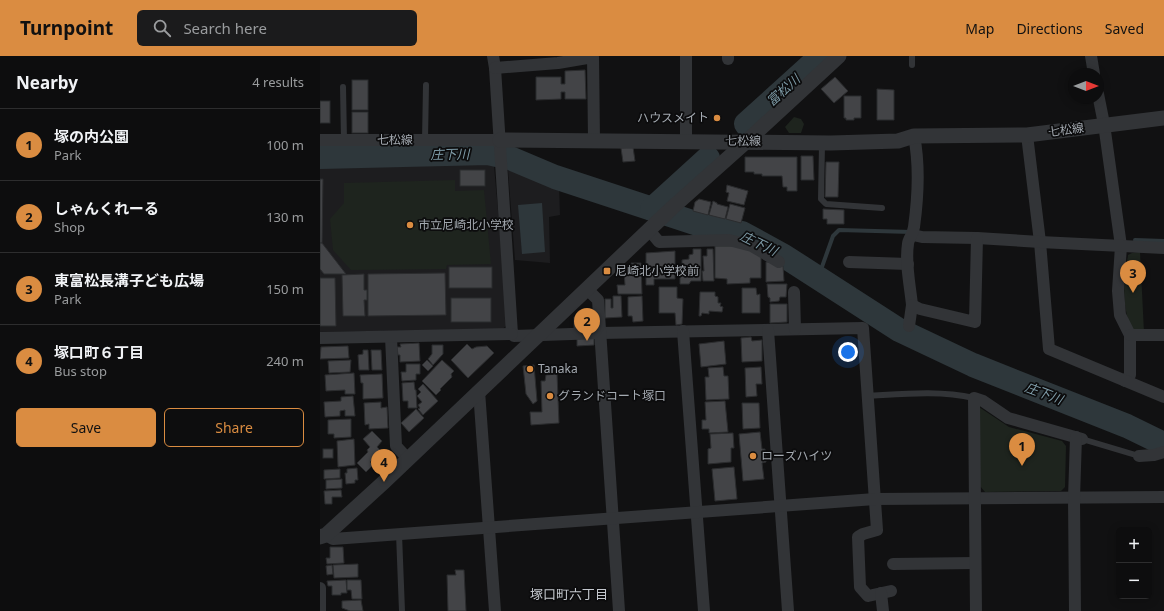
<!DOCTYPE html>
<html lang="en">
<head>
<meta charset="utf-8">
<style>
	:root { --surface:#0d0d0e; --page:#1b1b1c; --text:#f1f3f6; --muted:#9a9c9e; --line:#2d2d2e; --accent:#da8c41 }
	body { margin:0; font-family:"Noto Sans","Noto Sans JP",sans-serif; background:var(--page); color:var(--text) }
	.controls { position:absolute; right:12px; bottom:12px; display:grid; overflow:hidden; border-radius:6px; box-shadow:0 2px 10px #0003 }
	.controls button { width:36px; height:36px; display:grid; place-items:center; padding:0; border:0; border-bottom:1px solid var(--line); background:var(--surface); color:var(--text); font:20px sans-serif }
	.compass { position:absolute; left:748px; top:12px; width:36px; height:36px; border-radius:50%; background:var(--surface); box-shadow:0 2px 10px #0003; rotate:90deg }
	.you { position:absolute; left:528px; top:296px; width:14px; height:14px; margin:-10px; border:3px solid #fff; border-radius:50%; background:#1a73e8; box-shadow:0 0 0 6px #1a73e833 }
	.badge { display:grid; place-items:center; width:26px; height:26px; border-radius:50%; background:var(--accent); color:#111; font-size:13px; font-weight:700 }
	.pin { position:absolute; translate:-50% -33px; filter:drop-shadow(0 1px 2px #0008) }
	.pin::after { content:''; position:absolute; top:21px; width:14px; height:12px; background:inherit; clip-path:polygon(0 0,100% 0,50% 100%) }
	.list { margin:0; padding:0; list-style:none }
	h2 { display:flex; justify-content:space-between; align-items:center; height:52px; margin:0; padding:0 16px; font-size:17px }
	h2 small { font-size:13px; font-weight:400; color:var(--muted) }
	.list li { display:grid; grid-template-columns:26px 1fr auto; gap:12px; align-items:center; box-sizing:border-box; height:72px; padding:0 16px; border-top:1px solid var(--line) }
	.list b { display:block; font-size:15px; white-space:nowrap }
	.list p { margin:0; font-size:13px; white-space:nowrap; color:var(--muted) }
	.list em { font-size:13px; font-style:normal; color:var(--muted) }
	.actions { display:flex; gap:8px; padding:12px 16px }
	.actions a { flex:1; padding:9px 0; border:1px solid var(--accent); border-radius:6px; text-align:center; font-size:14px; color:var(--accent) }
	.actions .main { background:var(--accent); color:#111 }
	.icon { flex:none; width:22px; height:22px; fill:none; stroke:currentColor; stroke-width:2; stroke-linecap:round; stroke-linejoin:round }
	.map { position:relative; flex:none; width:844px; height:555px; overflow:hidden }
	header { display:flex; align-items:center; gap:24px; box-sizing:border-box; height:56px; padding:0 20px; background:var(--accent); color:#111 }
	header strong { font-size:19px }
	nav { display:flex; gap:22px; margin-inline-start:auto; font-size:14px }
	.search { width:280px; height:36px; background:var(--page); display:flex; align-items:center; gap:10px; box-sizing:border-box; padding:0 14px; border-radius:6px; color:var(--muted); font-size:15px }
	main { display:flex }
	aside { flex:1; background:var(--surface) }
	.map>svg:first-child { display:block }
	.built { fill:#1d1d1f }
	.green { fill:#1e241e }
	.water { fill:#2e373b }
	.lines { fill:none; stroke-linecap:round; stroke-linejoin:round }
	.stream { stroke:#2e373b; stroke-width:4 }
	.river { stroke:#2e373b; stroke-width:24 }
	.building { fill:#434447; stroke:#2b2c2e }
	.service { stroke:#323437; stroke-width:6 }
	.minor { stroke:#323437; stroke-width:12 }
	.tertiary { stroke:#323437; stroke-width:15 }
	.poi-dot { fill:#da8c41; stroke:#0c0c0d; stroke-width:1.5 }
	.labels { text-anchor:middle; stroke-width:3.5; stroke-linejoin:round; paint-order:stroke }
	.poi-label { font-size:12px; fill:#a4aab1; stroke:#0c0c0d; text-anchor:start }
	.street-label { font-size:12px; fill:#a4aab1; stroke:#0c0c0d }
	.water-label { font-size:13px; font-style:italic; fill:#7f9ca8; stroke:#0c0c0d }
	.neighbourhood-label { font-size:13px; fill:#c4c8ce; stroke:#0c0c0d }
</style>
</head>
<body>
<header>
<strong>Turnpoint</strong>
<div class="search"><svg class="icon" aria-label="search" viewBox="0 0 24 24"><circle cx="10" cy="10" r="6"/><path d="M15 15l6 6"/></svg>Search here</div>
<nav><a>Map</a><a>Directions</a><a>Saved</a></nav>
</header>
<main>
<aside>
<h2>Nearby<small>4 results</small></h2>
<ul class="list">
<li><span class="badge">1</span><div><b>塚の内公園</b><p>Park</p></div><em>100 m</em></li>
<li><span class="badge">2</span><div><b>しゃんくれーる</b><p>Shop</p></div><em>130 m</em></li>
<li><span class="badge">3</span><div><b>東富松長溝子ども広場</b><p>Park</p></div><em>150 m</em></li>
<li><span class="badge">4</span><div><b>塚口町６丁目</b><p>Bus stop</p></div><em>240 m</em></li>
</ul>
<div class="actions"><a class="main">Save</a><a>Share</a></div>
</aside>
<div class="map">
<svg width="844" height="555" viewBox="0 0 844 555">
	<rect width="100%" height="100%" fill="#111112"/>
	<g class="built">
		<path d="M 0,107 L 170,109 L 174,110 L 188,267 L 183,273 L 0,276 Z"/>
		<path d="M 188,114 L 239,129 L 240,159 L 229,161 L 230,207 L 195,204 Z"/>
	</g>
	<g class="green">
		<path d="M 474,61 L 481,63 L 484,68 L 481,77 L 469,77 L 465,71 Z"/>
		<path d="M 135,124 L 135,135 L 164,134 L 171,208 L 127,209 L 126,213 L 31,214 L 13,194 L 10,163 L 24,147 L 24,127 Z"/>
		<path d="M 820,196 L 824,276 L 811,273 C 801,244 804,228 808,199 L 812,197 Z"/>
		<path d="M 659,351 L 689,371 L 742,385 L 746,390 L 745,431 L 741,435 L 665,436 L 660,430 Z"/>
	</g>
	<path class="water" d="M 222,147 L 225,196 L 202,198 L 198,149 Z"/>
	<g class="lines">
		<g class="stream">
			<path d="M 815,184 L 844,185"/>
			<path d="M 498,222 L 513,180 L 519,174 L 592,176"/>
		</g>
		<g class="river">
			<path d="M 426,68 L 501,0"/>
			<path d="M 0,101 L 168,97 L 190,102 L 235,121 L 384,170 L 422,177 L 464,200 L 579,274 L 653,309 L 807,370 L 844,388"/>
			<path d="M 332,153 L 388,102"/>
		</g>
	</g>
	<g class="building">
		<path d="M 265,14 L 266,43 L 245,43 L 245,36 L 241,36 L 241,43 L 216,44 L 216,21 L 241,21 L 241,28 L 245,28 L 245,15 Z"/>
		<path d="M 515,21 L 528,35 L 514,47 L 501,33 Z"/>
		<rect x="32" y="24" width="16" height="30"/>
		<path d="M 557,33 L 574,34 L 574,64 L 557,64 Z"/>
		<path d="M 524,40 L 541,40 L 541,62 L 534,62 L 534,64 L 526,64 L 526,62 L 524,62 Z"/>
		<rect x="0" y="45" width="10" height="22"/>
		<rect x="32" y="56" width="16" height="21"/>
		<path d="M 313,91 L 315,105 L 303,106 L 301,92 Z"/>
		<path d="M 481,100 L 493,100 L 494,124 L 481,124 Z"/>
		<path d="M 425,101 L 477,101 L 477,135 L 467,135 L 467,131 L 463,131 L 462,120 L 442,120 L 442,118 L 434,118 L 434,116 L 425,116 Z"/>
		<path d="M 506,106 L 519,106 L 518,141 L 505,141 Z"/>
		<rect x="140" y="114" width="25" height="16"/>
		<path d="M 0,123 L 3,123 L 2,187 L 0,187 Z"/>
		<path d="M 407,129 L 428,135 L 424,149 L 407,145 L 409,137 L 406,136 Z"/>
		<path d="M 379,143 L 391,146 L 388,159 L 373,155 L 375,146 Z"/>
		<path d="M 393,145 L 397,147 L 397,148 L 408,151 L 405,163 L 389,159 Z"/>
		<path d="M 410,148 L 425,152 L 421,167 L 406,163 Z"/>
		<path d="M 503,153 L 524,154 L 524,168 L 507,168 L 507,163 L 503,163 Z"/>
		<path d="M 0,187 L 2,187 L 26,218 L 4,218 L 0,213 Z"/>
		<path d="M 395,190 L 422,190 L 441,199 L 441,222 L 430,222 L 430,227 L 407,228 L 407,223 L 395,222 Z"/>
		<path d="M 373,193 L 381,193 L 381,225 L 371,225 L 369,228 L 360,228 L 360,214 L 362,214 L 362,204 L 369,203 L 369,199 L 373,198 Z"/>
		<path d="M 387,193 L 393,193 L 394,225 L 383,225 L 382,215 L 384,215 L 383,200 L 387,200 Z"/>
		<path d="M 355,195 L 355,223 L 334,223 L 334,229 L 326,229 L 326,197 Z"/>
		<path d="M 446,206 L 455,206 L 463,210 L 464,225 L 446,226 Z"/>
		<path d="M 311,207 L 321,207 L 322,238 L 298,238 L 297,229 L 305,229 L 304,215 L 307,214 L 307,210 L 311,209 Z"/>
		<rect x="129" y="211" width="43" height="21"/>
		<path d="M 125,217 L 126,259 L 48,260 L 48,218 Z"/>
		<path d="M 44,218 L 44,234 L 47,234 L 47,244 L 44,244 L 45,260 L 23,260 L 22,219 Z"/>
		<path d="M 0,222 L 15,222 L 16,270 L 0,270 Z"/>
		<path d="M 447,228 L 467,228 L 466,241 L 460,241 L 459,245 L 450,246 L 450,242 L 448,241 Z"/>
		<path d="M 339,231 L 357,231 L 357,242 L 363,243 L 362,268 L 356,269 L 355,257 L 339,257 Z"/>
		<path d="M 422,232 L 436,232 L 437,239 L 440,238 L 440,257 L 422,257 Z"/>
		<path d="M 380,236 L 395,236 L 395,240 L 398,241 L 398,247 L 401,247 L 400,250 L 403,251 L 402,256 L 389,255 L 389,258 L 382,257 L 381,260 L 379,260 Z"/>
		<path d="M 293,240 L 301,240 L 302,261 L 285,262 L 285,243 L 291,243 L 291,252 L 293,252 Z"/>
		<path d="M 322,240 L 323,265 L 313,266 L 312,260 L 308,260 L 308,241 Z"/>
		<rect x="131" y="242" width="40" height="24"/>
		<path d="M 450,248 L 467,248 L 467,266 L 450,267 Z"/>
		<path d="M 270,259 L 271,271 L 254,272 L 254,261 Z"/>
		<path d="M 431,281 L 432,285 L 442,284 L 442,305 L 422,306 L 421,282 Z"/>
		<path d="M 274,282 L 274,289 L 257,290 L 257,283 Z"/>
		<path d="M 404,285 L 406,308 L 381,311 L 379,288 Z"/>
		<path d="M 99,287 L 100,305 L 80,306 L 80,299 L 78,299 L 77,291 L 81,291 L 80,288 Z"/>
		<path d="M 147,288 L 152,293 L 156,291 L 167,290 L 174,297 L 148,322 L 131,304 Z"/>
		<path d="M 112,289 L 123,289 L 123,298 L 113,309 L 108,303 L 112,298 Z"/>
		<path d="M 28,290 L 29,302 L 0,303 L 1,291 Z"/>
		<path d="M 43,294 L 48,294 L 49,314 L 39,314 L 38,299 L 43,298 Z"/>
		<path d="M 51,294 L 61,294 L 62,314 L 52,314 Z"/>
		<path d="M 31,304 L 30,316 L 9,317 L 8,305 Z"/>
		<path d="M 107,304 L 113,310 L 108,315 L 102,309 Z"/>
		<path d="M 122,304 L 134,315 L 131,318 L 132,321 L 120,333 L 121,334 L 116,339 L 102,325 Z"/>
		<path d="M 86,308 L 100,308 L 100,318 L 96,318 L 96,324 L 82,325 L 81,316 L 86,316 Z"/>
		<path d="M 214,309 L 217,345 L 213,348 L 206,338 L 203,310 Z"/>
		<path d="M 403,311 L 404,320 L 408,320 L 409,343 L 386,344 L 385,321 L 389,321 L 388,312 Z"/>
		<path d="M 441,311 L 442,328 L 436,328 L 437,340 L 426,341 L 425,312 Z"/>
		<path d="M 34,317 L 35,338 L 25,338 L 25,334 L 6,335 L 5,319 Z"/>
		<path d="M 62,318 L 63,342 L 43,343 L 43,327 L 41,327 L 40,319 Z"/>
		<path d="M 237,318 L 239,367 L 211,369 L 210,356 L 222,356 L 221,325 L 225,325 L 226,319 Z"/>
		<path d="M 94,326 L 95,334 L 96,334 L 97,352 L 88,352 L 88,345 L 83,345 L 82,327 Z"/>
		<path d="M 103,328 L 118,345 L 103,359 L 98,353 L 100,352 L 98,349 L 102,346 L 97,340 L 101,336 L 98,333 Z"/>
		<path d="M 33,340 L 35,360 L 25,360 L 25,354 L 20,355 L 20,360 L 5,361 L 4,346 L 21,345 L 21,341 Z"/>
		<path d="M 405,345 L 408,376 L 389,377 L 389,373 L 382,373 L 382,364 L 386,364 L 385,346 Z"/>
		<path d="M 61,346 L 61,352 L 67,351 L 68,372 L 49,373 L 49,368 L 45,369 L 44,347 Z"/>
		<path d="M 422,347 L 439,347 L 440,372 L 423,373 Z"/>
		<path d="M 96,353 L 104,362 L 89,376 L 81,367 Z"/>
		<path d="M 31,363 L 31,381 L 14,382 L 14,378 L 8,378 L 8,364 Z"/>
		<path d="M 52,375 L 62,385 L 57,391 L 64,398 L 57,405 L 54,402 L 50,406 L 53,409 L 46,416 L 37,407 L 48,396 L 47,394 L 50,391 L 43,383 Z"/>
		<path d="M 440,376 L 442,393 L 445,393 L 446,406 L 442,407 L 444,423 L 423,425 L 419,378 Z"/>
		<path d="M 413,377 L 414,392 L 411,392 L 411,406 L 388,408 L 388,393 L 391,392 L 390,378 Z"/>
		<path d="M 34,383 L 35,409 L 18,411 L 17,385 Z"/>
		<rect x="3" y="393" width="10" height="9"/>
		<path d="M 414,411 L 417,443 L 395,445 L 392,413 Z"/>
		<path d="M 37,412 L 38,424 L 35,424 L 35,427 L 26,428 L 25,417 L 27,417 L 27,413 Z"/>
		<path d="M 20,413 L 20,422 L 4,423 L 4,414 Z"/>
		<path d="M 22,423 L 22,432 L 6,433 L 6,424 Z"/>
		<path d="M 21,434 L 22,441 L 12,441 L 12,448 L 5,448 L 4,435 Z"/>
		<path d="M 10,491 L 23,491 L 24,507 L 7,508 L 6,502 L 10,502 Z"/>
		<path d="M 38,508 L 38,521 L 14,522 L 13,509 Z"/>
		<path d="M 12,509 L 13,518 L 7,519 L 6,510 Z"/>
		<path d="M 135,514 L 144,514 L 146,555 L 128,555 L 127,519 L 136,519 Z"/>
		<path d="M 26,524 L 27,537 L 21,537 L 21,539 L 12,539 L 12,530 L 8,530 L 7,525 Z"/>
		<path d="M 27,524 L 41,524 L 42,543 L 32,543 L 31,534 L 27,534 Z"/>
		<path d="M 41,544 L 43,555 L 30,555 L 22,552 L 22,545 Z"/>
	</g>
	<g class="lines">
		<g class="service">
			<path d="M 592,0 L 592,9"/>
			<path d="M 23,31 L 24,84"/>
			<path d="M 105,84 L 106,29"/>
			<path d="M 502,88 L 501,143 L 506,148 L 562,152"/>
			<path d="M 548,340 C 583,338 619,334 654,342"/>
			<path d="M 762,383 L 819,400"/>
			<path d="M 79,478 L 82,555"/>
		</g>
		<g class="minor">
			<path d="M 173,0 L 175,12 L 192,278 L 194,280 L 280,277 L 543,272 L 557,474 L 543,478 L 538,481 L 540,531 L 548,540 L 571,535"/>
			<path d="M 366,0 L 366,85"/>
			<path d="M 408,0 L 408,3"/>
			<path d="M 771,0 L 774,18"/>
			<path d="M 175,12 L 238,7 L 273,1 L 274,84"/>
			<path d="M 778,38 L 784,68 L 801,190 L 798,235 L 800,259 L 810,279 L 810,319 L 805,325"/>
			<path d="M 707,79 L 720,186 L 729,293 L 844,341"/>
			<path d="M 0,84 L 180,84"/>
			<path d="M 329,174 L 339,186 L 409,184 L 432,190 L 459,206"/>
			<path d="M 593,179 L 602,181 L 657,182 L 720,186 L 844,192"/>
			<path d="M 529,206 L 588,208"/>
			<path d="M 267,233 L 278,244 L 299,555"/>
			<path d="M 474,236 L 475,273"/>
			<path d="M 592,249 C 590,229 585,207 588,188 C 588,183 593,179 594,171 C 598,142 600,110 594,80"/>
			<path d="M 589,270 L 592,249 L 600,253 L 655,266 L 657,182"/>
			<path d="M 448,274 L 468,555"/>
			<path d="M 363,275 L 384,555"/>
			<path d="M 810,279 L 844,279"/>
			<path d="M 71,281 L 76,390 L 88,403"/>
			<path d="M 0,282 L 192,278"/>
			<path d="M 159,335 L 175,555"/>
			<path d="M 819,400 L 834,399 L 844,396"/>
			<path d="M 6,479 L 13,483 L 555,443 L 844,441"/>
			<path d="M 573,508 L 655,507"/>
			<path d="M 0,532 L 0,555"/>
			<path d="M 561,537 L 563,555"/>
			<path d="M 656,555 L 654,342 L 663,345 L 688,362 L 762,383"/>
			<path d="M 755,555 L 754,442 L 756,381"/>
		</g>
		<g class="tertiary">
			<path d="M 180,84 L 511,87 L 578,85 L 594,80 L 707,79 L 844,62"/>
			<path d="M 0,481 L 6,479 L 64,426 L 353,151 L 427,85 L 519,0"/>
		</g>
	</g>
	<g class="poi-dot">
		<circle cx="397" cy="62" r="4"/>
		<circle cx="90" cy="169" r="4"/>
		<rect x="283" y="211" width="8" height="8" rx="2"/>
		<circle cx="210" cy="313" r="4"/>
		<circle cx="230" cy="340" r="4"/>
		<circle cx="433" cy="400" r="4"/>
	</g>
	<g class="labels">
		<g class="poi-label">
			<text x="389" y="66" text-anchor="end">ハウスメイト</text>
			<text x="98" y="173">市立尼崎北小学校</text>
			<text x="295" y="219">尼崎北小学校前</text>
			<text x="218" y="317">Tanaka</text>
			<text x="238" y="344">グランドコート塚口</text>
			<text x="441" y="404">ローズハイツ</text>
		</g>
		<g class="street-label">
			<text transform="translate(746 74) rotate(-8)" y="4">七松線</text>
			<text x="75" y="88">七松線</text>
			<text transform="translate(423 85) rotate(1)" y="4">七松線</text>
		</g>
		<g class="water-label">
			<text transform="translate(463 34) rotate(-42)" y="5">富松川</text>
			<text transform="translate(130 98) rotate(-1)" y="5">庄下川</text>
			<text transform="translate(439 187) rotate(26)" y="5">庄下川</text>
			<text transform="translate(724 337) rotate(21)" y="5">庄下川</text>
		</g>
		<g class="neighbourhood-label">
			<text x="249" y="543">塚口町六丁目</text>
		</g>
	</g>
</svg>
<div class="controls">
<button>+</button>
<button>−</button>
</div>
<svg class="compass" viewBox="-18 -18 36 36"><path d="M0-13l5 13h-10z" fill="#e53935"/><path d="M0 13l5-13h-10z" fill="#9a9c9e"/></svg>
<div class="you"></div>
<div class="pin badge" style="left:702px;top:410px">1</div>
<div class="pin badge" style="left:267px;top:285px">2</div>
<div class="pin badge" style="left:813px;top:237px">3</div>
<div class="pin badge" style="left:64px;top:426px">4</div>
</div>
</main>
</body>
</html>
